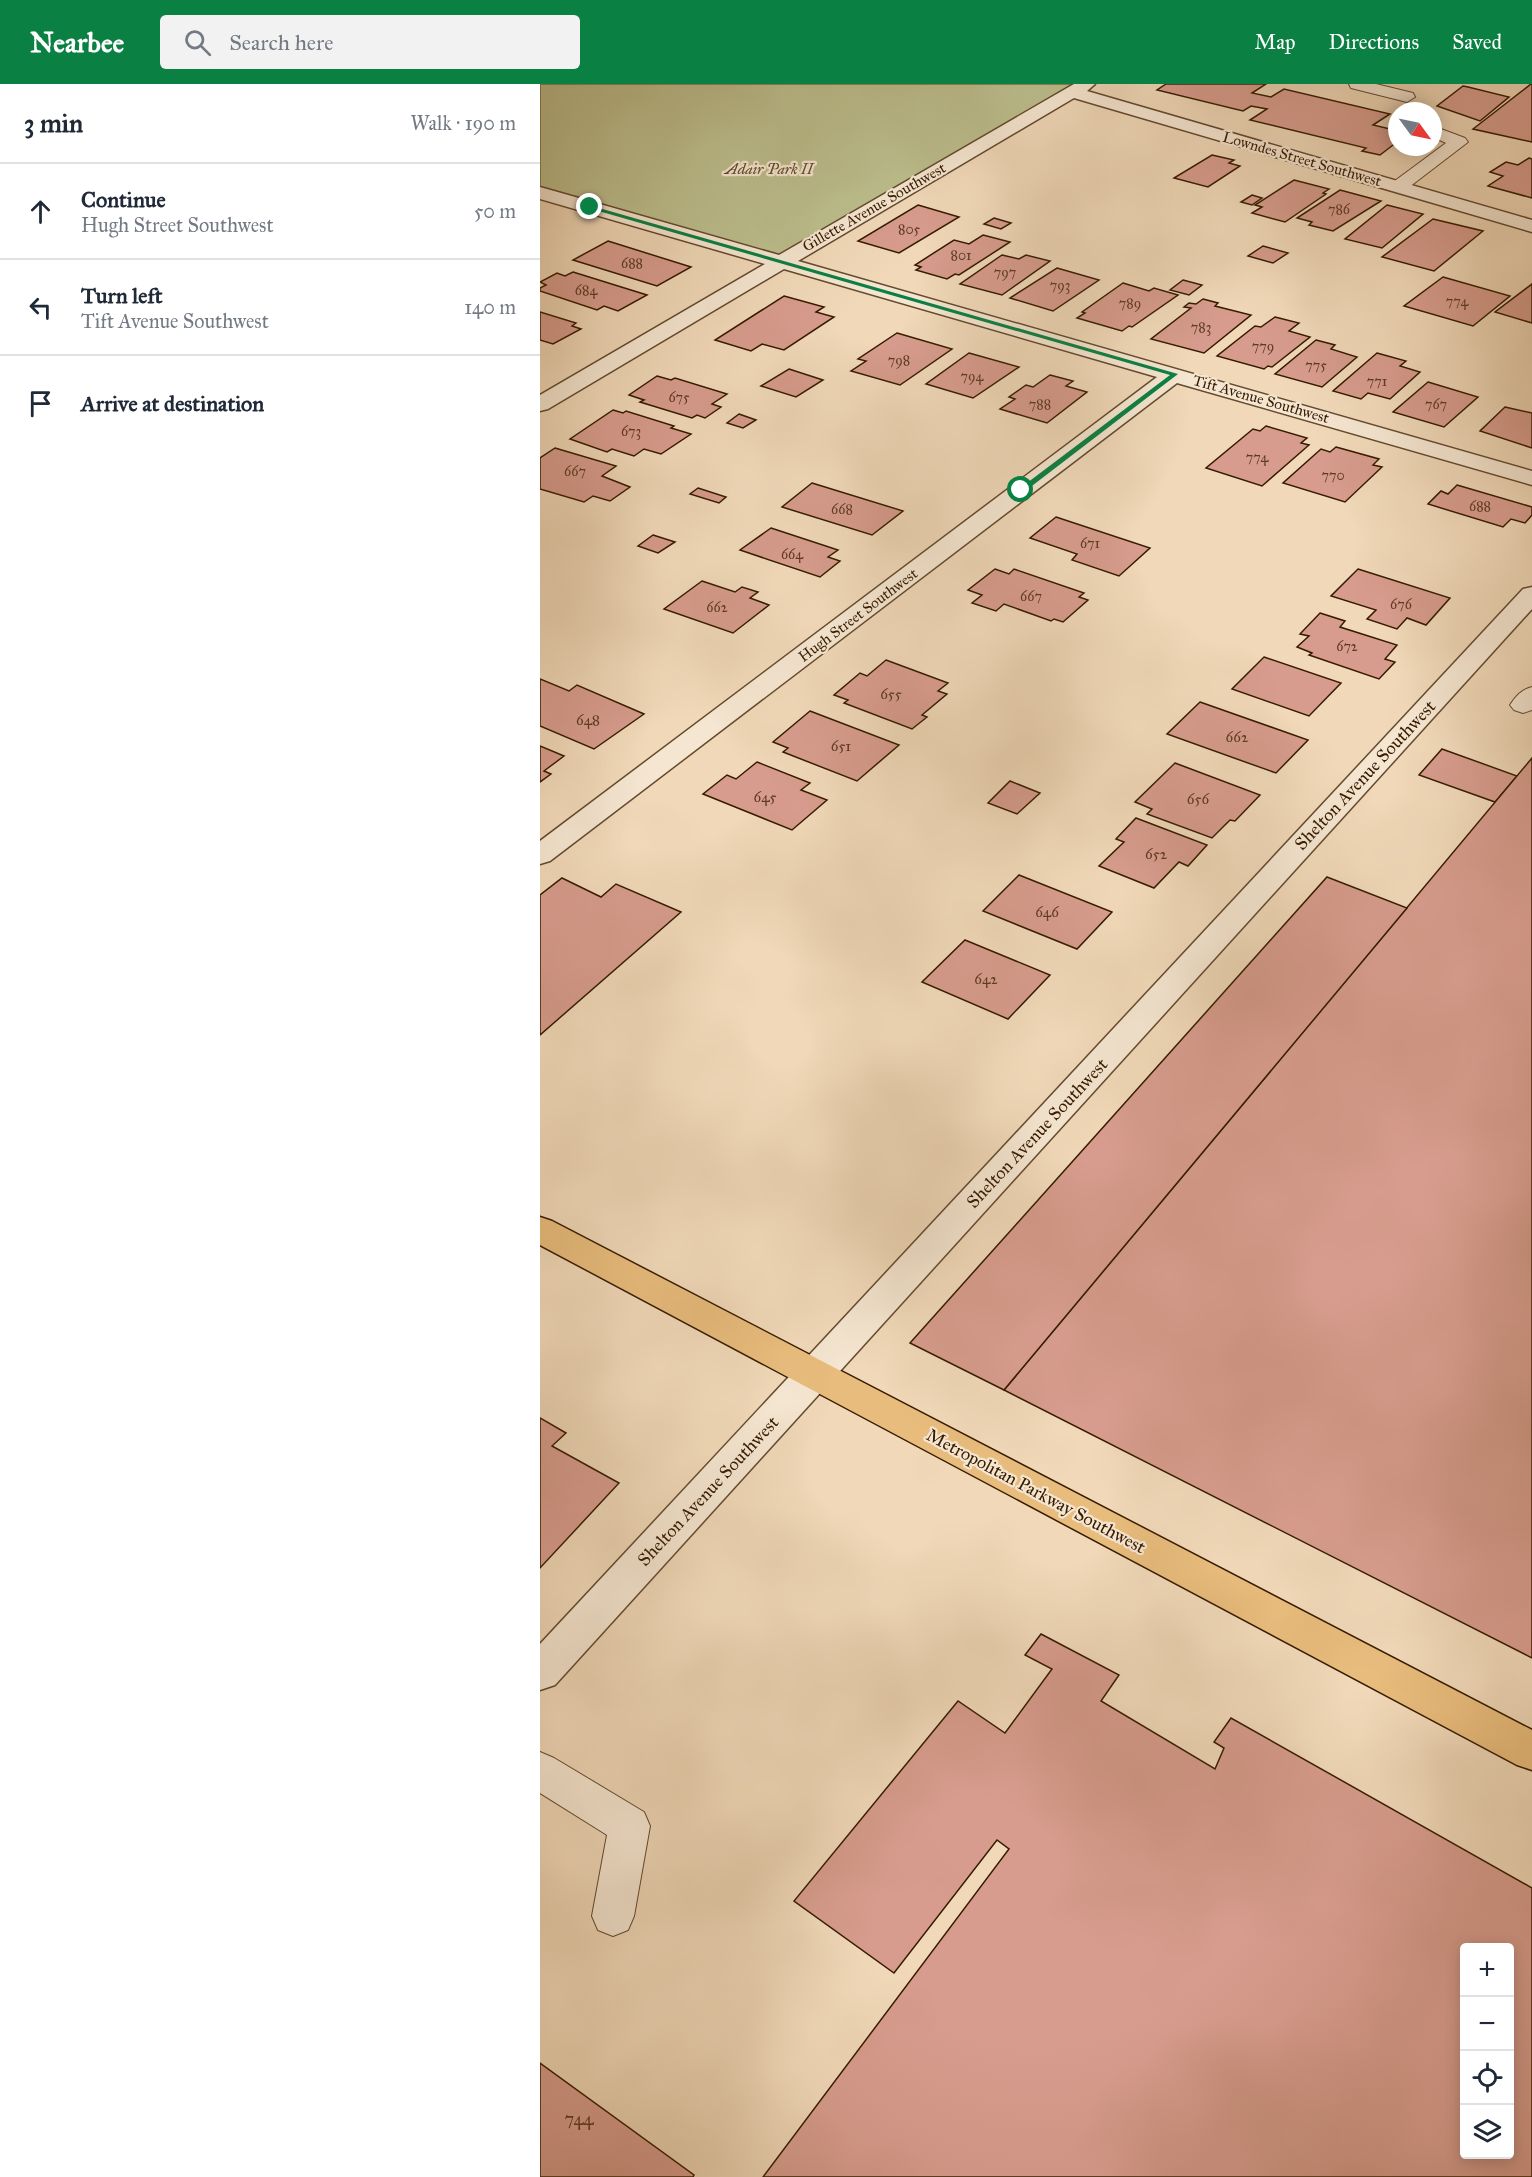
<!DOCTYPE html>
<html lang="en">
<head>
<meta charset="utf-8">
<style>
	:root { --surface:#fff; --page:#f2f2f3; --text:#1f2937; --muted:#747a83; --line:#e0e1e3; --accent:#0b8043 }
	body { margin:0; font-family:"IM FELL Great Primer",serif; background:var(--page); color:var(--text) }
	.controls { position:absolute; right:18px; bottom:18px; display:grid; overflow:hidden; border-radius:6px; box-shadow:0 3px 15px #0003 }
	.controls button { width:54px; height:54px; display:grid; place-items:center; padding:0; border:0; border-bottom:2px solid var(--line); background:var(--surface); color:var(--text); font:30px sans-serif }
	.compass { position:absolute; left:848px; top:18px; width:54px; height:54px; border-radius:50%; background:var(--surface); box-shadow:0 3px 15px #0003; rotate:123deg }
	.stop { position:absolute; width:18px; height:18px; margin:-14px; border:4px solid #0b8043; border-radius:50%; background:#fff }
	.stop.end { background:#0b8043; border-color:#fff; box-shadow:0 2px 6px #0008 }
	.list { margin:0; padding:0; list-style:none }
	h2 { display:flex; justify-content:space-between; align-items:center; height:78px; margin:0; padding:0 24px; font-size:26px }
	h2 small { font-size:20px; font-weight:400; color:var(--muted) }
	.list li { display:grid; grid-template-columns:39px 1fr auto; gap:18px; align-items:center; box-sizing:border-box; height:96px; padding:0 24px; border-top:2px solid var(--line) }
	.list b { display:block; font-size:22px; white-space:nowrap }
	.list p { margin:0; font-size:20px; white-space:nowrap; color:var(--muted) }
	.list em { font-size:20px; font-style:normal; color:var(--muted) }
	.icon { flex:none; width:33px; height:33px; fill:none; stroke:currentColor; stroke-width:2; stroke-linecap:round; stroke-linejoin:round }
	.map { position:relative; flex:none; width:992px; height:2093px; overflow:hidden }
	header { display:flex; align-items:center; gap:36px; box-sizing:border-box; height:84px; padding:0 30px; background:var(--accent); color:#fff }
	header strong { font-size:28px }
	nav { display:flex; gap:33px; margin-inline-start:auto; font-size:21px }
	.search { width:420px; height:54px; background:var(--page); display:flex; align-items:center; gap:15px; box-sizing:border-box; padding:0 21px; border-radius:6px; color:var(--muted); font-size:22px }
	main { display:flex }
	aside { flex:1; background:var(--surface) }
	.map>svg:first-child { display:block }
	.green { fill:#bcbe8d; stroke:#796c46; stroke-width:1.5 }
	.building { fill:#d79c8d; stroke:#361b00; stroke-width:1.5; fill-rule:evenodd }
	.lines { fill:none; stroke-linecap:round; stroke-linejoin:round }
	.service-casing { stroke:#644a2e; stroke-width:2 }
	.minor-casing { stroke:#644a2e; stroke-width:3 }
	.primary-casing { stroke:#361b00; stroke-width:3 }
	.service { fill:#f5e6d1; fill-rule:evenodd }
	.minor { fill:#f5e6d1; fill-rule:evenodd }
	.primary { fill:#e8bc7c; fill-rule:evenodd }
	.route { fill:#0b8043 }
	.labels { text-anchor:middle; stroke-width:4.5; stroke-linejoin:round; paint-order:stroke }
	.far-number-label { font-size:14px; fill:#5e3b23 }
	.far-street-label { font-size:15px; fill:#361b00; stroke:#f5e6d1 }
	.far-park-label { font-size:15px; font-style:italic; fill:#5e4c2a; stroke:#f5e6d1 }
	.number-label { font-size:15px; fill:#5e3b23 }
	.street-label { font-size:18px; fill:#361b00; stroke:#f5e6d1 }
	.near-number-label { font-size:18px; fill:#5e3b23 }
</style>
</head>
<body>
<header>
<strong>Nearbee</strong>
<div class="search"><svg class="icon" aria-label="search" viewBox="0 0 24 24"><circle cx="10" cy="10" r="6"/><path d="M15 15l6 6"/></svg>Search here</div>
<nav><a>Map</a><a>Directions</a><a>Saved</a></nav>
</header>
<main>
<aside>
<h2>3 min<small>Walk · 190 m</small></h2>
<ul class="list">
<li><svg class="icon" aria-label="ahead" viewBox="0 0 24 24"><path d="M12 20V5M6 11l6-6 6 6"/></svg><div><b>Continue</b><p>Hugh Street Southwest</p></div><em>50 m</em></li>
<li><svg class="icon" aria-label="left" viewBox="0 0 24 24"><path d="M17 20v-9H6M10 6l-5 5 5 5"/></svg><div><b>Turn left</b><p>Tift Avenue Southwest</p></div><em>140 m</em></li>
<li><svg class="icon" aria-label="arrive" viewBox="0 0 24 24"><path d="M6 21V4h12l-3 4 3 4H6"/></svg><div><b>Arrive at destination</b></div></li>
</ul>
</aside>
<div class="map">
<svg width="992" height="2093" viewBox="0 0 992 2093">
	<rect width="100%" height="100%" fill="#f0d8b8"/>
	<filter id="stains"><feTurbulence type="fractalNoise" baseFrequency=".00333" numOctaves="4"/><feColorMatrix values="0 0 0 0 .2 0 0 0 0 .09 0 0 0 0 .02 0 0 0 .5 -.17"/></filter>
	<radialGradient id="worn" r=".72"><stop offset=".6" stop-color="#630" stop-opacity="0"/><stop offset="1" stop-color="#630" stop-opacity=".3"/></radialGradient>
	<path class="green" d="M 0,0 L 546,0 L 240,177 L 0,109 Z"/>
	<g class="building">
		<path d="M 626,0 L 726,0 L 712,9 L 731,13 L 744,5 L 850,30 L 833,41 L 850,45 L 857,40 L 857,58 L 840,71 L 822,67 L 826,64 L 710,36 L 727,25 L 711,22 L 703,27 L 617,6 Z"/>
		<path d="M 992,0 L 992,58 L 933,45 L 991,0 Z"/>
		<path d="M 923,2 L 928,3 L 969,13 L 940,37 L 897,22 Z"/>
		<path d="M 672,71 L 694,76 L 689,79 L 700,82 L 668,103 L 634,94 Z"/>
		<path d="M 989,74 L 992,75 L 992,114 L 948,102 L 963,92 L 950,88 L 966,78 L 978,81 Z"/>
		<path d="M 754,96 L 789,105 L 783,109 L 786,110 L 745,138 L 712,129 L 722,123 L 715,121 Z"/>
		<path d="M 800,106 L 841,117 L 793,147 L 769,141 L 772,138 L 757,134 Z"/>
		<path d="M 712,111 L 722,114 L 712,121 L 701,118 Z"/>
		<path d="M 378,121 L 419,133 L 359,169 L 318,157 Z"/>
		<path d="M 847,121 L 883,130 L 842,164 L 805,155 Z"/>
		<path d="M 454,134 L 471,139 L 461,145 L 444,140 Z"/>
		<path d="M 893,135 L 943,147 L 894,187 L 842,173 Z"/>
		<path d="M 443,151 L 470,158 L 419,191 L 415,190 L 407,195 L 376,186 L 381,183 L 375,181 L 414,156 L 429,160 Z"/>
		<path d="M 68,157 L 151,183 L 117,202 L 33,176 Z"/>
		<path d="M 723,162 L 748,169 L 733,179 L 708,172 Z"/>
		<path d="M 462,171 L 479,175 L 486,171 L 510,177 L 462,211 L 420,200 Z"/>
		<path d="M 517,184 L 559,196 L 513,227 L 470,214 Z"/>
		<path d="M 33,188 L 107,211 L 78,227 L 64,222 L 57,226 L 0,207 L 0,204 L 6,201 L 0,198 L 17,189 L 25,192 Z"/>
		<path d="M 903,193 L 970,212 L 933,242 L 864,222 Z"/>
		<path d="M 643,196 L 662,201 L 649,211 L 630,206 Z"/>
		<path d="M 583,199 L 609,207 L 614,204 L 638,211 L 592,243 L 589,242 L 582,247 L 537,234 L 545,229 L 542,228 Z"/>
		<path d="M 992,200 L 992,239 L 955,228 Z"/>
		<path d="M 244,212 L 284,223 L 276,228 L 294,233 L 244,266 L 222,260 L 211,267 L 175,256 Z"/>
		<path d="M 663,215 L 678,219 L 675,222 L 711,231 L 664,269 L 611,255 L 651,224 L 644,223 L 649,219 L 656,220 Z"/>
		<path d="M 0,228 L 36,239 L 32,242 L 41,245 L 13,260 L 0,256 Z"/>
		<path d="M 735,233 L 759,239 L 749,247 L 770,253 L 732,283 L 728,282 L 724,285 L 677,272 L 715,242 L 721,243 Z"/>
		<path d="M 357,249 L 412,265 L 360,301 L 311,287 L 326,277 L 318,275 Z"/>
		<path d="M 776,256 L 795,261 L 791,265 L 817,273 L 782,303 L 735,290 Z"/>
		<path d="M 429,269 L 479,283 L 433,314 L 386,300 Z"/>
		<path d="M 837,269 L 866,277 L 860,282 L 880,288 L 850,315 L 828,309 L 821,315 L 793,307 Z"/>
		<path d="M 249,285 L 283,296 L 256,313 L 221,302 Z"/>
		<path d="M 510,291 L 533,297 L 526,302 L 547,308 L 507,339 L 460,325 L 475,315 L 469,313 L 486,301 L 493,303 Z"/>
		<path d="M 117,292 L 131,296 L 135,294 L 187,310 L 172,320 L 181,323 L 165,334 L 157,331 L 152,334 L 100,318 L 104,316 L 89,311 Z"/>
		<path d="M 888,298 L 938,313 L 904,343 L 853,328 Z"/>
		<path d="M 965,323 L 992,329 L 992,364 L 940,347 Z"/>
		<path d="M 73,326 L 83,329 L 86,327 L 134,342 L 131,344 L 151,350 L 121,370 L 104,365 L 94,372 L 72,365 L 67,368 L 30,355 Z"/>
		<path d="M 199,330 L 216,336 L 203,344 L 187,339 Z"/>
		<path d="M 726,342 L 767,354 L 761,359 L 769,361 L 722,402 L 666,384 L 713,345 L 720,347 Z"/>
		<path d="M 796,363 L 839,375 L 833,381 L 842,383 L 805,418 L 743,399 L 781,365 L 790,368 Z"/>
		<path d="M 15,364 L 76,382 L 62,392 L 90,403 L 70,417 L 53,412 L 44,418 L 0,405 L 0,374 Z"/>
		<path d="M 272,399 L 363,427 L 332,451 L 242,423 Z"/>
		<path d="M 917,401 L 992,423 L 992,431 L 985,439 L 971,435 L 963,443 L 888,420 L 901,407 L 908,410 Z"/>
		<path d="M 158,404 L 186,413 L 179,419 L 150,410 Z"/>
		<path d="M 516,433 L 610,464 L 579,492 L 532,476 L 537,470 L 490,454 Z"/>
		<path d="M 231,444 L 298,466 L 288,473 L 300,477 L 280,493 L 200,466 Z"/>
		<path d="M 113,451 L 135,458 L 118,469 L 98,462 Z"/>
		<path d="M 455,485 L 469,490 L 474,485 L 544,509 L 539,513 L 548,516 L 523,538 L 514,535 L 511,537 L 464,520 L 456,527 L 432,519 L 442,511 L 428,506 Z"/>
		<path d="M 818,485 L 910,514 L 886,541 L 867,534 L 857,545 L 827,535 L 836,526 L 791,512 Z"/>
		<path d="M 162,497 L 195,508 L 202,503 L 218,508 L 210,514 L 229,521 L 193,549 L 124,525 Z"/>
		<path d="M 780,529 L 805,537 L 800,543 L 857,561 L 845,575 L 855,578 L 839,595 L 769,571 L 772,569 L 757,563 L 769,552 L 760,550 Z"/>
		<path d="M 724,573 L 801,599 L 769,632 L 692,605 Z"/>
		<path d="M 346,576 L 408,599 L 398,607 L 407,610 L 382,631 L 387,633 L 372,645 L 304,619 L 308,616 L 294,611 L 320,589 L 327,592 Z"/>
		<path d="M 0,595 L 29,607 L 37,601 L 104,630 L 54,665 L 0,642 Z"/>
		<path d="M 660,618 L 768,656 L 736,689 L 627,650 Z"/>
		<path d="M 270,627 L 359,661 L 317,697 L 243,668 L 248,664 L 233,658 Z"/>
		<path d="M 0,662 L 24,672 L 4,687 L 11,690 L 0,698 Z"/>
		<path d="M 902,665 L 977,692 L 955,718 L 879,691 Z"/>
		<path d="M 992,674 L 992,1574 L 464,1306 Z"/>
		<path d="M 217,678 L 270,699 L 261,706 L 287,716 L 252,746 L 163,710 L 187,691 L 196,695 Z"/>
		<path d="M 635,679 L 720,711 L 695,737 L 690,736 L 672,754 L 607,730 L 612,725 L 595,718 Z"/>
		<path d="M 470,697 L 500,709 L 477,730 L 448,719 Z"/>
		<path d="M 596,734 L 667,761 L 648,782 L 639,778 L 614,804 L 559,782 L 584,758 L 576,755 Z"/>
		<path d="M 479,791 L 572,828 L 537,865 L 443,827 Z"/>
		<path d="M 787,793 L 867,824 L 464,1306 L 370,1259 Z"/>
		<path d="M 22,794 L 61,813 L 76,800 L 141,828 L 0,951 L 0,811 Z"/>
		<path d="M 425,856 L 510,891 L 468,935 L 382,898 Z"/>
		<path d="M 0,1334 L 26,1349 L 12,1362 L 79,1399 L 0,1484 Z"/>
		<path d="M 501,1550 L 579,1591 L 561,1617 L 675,1685 L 684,1664 L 674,1658 L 691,1634 L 992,1804 L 992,2093 L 223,2093 L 469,1765 L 457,1756 L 354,1889 L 254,1817 L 418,1617 L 465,1649 L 512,1585 L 485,1571 ZM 924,1864 L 970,1864 L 970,2070 L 924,2070 Z"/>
		<path d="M 0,1979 L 154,2091 L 153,2093 L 0,2093 Z"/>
	</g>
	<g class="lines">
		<defs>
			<g id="service">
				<path d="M 809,0 L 836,0 L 873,9 L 875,13 L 867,18 L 811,4 Z"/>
				<path d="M 893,42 L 925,54 L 928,58 L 864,107 L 852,107 L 849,103 L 852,99 L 906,59 L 893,53 Z"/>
				<path d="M 992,603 L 992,626 L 983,629 L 974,626 L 970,621 C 976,612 981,606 992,603 Z"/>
				<path d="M 0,1668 L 14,1674 L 104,1728 L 110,1742 L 94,1832 L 88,1846 L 73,1852 L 58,1846 L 52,1832 L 67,1751 L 0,1709 Z"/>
			</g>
			<g id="minor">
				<path d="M 534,0 L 555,0 L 547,7 L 992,136 L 992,148 L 534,14 L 258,177 L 992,387 L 992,401 L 637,299 L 10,777 L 0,780 L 0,757 L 617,293 L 244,185 L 8,325 L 0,327 L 0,311 L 225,180 L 0,115 L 0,103 L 239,171 Z"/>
				<path d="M 992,503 L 992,525 L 15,1601 L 0,1606 L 0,1560 L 983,505 Z"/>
			</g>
			<path id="primary" d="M 0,1133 L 12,1137 L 992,1646 L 992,1686 L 977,1681 L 0,1161 Z"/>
		</defs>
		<use href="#service" class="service-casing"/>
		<use href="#minor" class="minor-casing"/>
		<use href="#primary" class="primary-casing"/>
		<use href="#service" class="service"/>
		<use href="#minor" class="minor"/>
		<use href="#primary" class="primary"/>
	</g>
	<path class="route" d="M 48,122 L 52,122 L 638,290 L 484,408 L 479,408 L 479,405 L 630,291 L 48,124 Z"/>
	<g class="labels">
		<g class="far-number-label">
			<text x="799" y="130">786</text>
			<text x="369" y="150">805</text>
			<text x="421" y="176">801</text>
			<text x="92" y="184">688</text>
			<text x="465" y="193">797</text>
			<text x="520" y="206">793</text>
			<text x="46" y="211">684</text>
			<text x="917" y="222">774</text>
			<text x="590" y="224">789</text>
			<text x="661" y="248">783</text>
			<text x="723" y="267">779</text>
			<text x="359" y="281">798</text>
			<text x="776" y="286">775</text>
			<text x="432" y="297">794</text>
			<text x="837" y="302">771</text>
			<text x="139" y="318">675</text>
			<text x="500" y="325">788</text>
			<text x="896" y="325">767</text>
			<text x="91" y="352">673</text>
			<text x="717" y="378">774</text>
			<text x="35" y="392">667</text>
			<text x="793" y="396">770</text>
			<text x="940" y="427">688</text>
			<text x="302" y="430">668</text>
			<text x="550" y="464">671</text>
			<text x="252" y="475">664</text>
			<text x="491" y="517">667</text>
			<text x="861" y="525">676</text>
			<text x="177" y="528">662</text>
			<text x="807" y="567">672</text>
		</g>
		<g class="far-street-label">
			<text transform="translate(762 75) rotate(16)" y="5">Lowndes Street Southwest</text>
			<text transform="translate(334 123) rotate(-30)" y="5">Gillette Avenue Southwest</text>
			<text transform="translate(721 315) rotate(16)" y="5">Tift Avenue Southwest</text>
			<text transform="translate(318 531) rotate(-37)" y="5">Hugh Street Southwest</text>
		</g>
		<g class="far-park-label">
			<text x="229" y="90">Adair Park II</text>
		</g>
		<g class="number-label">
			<text x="351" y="615">655</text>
			<text x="48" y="641">648</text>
			<text x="697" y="658">662</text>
			<text x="301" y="667">651</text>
			<text x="225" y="718">645</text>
			<text x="658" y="720">656</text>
			<text x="616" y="775">652</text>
			<text x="507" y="833">646</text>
			<text x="446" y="900">642</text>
		</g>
		<g class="street-label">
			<text transform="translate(825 691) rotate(-47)" y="6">Shelton Avenue Southwest</text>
			<text transform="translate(497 1049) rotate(-47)" y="6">Shelton Avenue Southwest</text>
			<text transform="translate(168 1407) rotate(-47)" y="6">Shelton Avenue Southwest</text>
			<text transform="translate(496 1407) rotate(28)" y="6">Metropolitan Parkway Southwest</text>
		</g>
		<g class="near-number-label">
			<text x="39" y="2041">744</text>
		</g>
	</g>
	<rect width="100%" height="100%" filter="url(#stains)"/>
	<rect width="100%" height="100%" fill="url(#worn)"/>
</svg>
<div class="controls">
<button>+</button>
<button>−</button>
<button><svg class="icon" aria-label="locate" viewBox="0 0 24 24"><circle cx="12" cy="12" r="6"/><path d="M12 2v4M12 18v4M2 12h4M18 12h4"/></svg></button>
<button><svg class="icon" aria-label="layers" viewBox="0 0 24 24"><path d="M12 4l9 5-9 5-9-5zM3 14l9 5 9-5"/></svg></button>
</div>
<svg class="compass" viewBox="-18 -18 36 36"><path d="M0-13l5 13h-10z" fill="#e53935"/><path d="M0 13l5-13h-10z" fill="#747a83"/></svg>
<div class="stop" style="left:481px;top:406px"></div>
<div class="stop end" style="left:50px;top:123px"></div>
</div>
</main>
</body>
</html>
